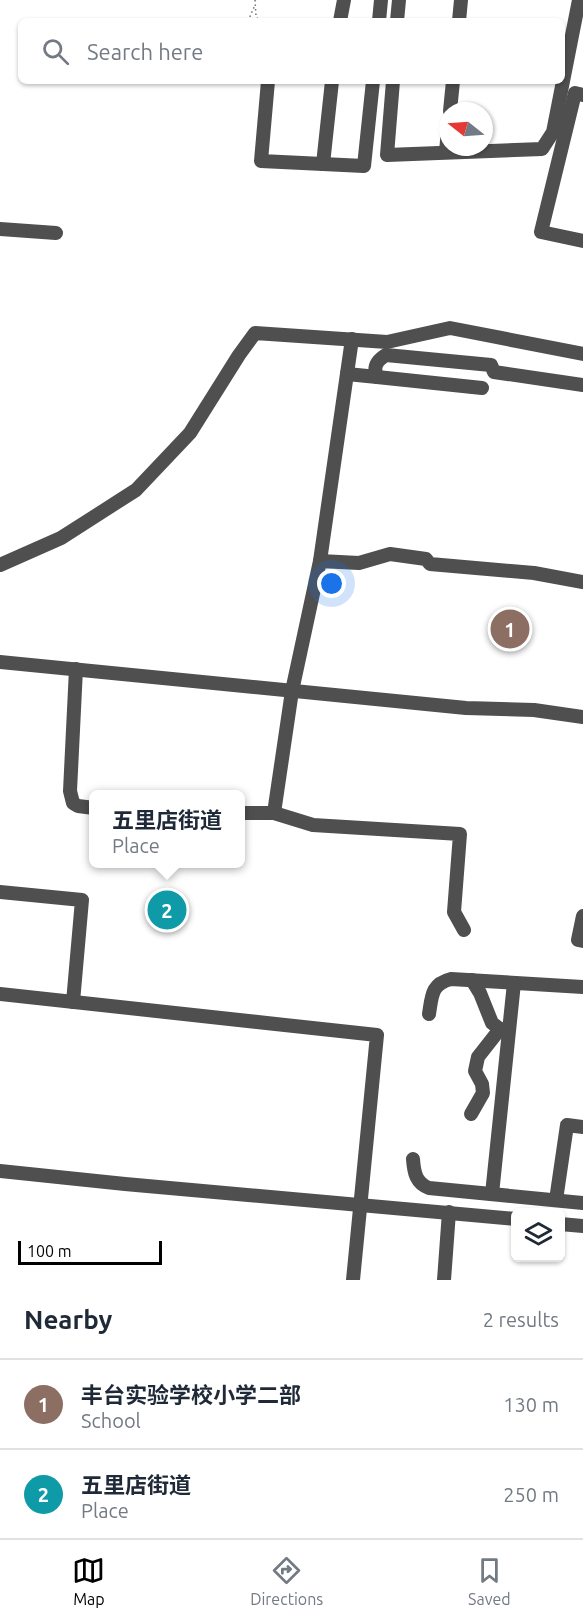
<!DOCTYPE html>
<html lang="en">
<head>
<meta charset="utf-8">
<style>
	:root { --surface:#fff; --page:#f6f6f7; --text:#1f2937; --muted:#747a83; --line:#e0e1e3; --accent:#000 }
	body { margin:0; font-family:Ubuntu,"Noto Sans SC",sans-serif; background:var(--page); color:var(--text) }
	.controls { position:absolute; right:18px; bottom:18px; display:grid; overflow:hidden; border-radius:9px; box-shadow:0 2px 4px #0004 }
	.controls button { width:54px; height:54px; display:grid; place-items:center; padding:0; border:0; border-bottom:2px solid var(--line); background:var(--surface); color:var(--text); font:30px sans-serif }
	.compass { position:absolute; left:439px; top:102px; width:54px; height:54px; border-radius:50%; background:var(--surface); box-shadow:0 2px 4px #0004; rotate:287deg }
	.scale { position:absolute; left:18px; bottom:15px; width:144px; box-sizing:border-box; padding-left:6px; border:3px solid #000; border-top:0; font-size:16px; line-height:21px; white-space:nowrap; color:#000; -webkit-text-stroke:4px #fff; paint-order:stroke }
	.you { position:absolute; left:332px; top:584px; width:21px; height:21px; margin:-15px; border:4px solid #fff; border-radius:50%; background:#1a73e8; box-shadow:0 0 0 9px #1a73e833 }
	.badge { display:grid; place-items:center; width:39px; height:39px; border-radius:50%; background:var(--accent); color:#fff; font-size:20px; font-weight:700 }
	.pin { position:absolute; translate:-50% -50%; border:3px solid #fff; box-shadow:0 2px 6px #0006 }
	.popup { position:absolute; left:89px; top:790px; width:156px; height:78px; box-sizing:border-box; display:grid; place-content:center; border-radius:9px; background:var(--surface); filter:drop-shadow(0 2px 4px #0005); font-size:20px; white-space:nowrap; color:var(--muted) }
	.popup b { font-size:22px; color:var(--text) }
	.popup::after { content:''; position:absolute; left:50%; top:100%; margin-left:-12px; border:12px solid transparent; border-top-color:var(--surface) }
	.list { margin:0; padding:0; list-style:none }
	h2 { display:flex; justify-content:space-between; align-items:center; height:78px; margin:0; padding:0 24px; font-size:26px }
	h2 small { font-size:20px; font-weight:400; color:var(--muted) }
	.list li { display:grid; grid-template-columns:39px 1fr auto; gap:18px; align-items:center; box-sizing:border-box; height:90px; padding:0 24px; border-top:2px solid var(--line) }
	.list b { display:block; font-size:22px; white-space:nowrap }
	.list p { margin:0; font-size:20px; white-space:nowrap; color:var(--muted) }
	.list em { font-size:20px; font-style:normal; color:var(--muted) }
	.icon { flex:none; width:33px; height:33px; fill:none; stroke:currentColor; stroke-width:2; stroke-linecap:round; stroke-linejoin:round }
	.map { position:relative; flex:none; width:583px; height:1280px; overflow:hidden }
	.search { position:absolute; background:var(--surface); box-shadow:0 2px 4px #0004; left:18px; right:18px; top:18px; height:66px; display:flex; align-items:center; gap:15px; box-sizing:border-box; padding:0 21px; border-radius:9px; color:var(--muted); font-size:22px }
	.sheet { height:258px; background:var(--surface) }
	nav { display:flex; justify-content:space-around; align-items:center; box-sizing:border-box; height:84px; border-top:2px solid var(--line); background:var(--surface); font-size:16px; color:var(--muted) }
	nav a { display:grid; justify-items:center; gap:3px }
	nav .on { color:var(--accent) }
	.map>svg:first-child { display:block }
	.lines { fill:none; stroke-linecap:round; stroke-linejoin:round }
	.path { stroke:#717171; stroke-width:1.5; stroke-dasharray:1.5 3; stroke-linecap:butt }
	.minor { stroke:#4f4f4f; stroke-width:14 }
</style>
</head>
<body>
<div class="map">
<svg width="583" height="1280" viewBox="0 0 583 1280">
	<rect width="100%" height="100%" fill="#fff"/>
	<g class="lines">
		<g class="path">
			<path d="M 255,0 L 256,16 L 259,21"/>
			<path d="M 248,21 L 255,5"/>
		</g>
		<g class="minor">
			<path d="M 340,21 L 344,0"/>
			<path d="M 379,21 L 381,0"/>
			<path d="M 397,21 L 399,0"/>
			<path d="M 459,21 L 461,0"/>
			<path d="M 268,81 L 261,161 L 364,166 L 373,81"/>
			<path d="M 393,81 L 387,155 L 542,149 L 553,132 L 579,0"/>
			<path d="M 583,95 L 575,93 L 541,232 L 583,241"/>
			<path d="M 450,111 L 453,81"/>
			<path d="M 446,152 L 448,129"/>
			<path d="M 323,164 L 332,81"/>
			<path d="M 0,229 L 56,233"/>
			<path d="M 347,374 L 377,377"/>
			<path d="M 482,388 L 377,377 C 373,367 376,361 386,355 L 491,365 L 494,372 L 583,385"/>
			<path d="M 320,561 L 359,563 L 390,554 L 426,559 L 430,564 L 534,573 L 583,582"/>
			<path d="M 0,565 L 61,538 L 136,490 L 190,433 L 239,355 L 255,333 L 387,342 L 450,328 L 583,354"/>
			<path d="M 0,662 L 466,708 L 534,710 L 583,717"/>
			<path d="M 76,669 L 70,791 L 73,803 L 78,806 L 94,808"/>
			<path d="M 240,813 L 274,813 L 313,825 L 460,834 L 454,912 L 464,930"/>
			<path d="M 274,813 L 292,691 L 320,561 L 352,339"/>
			<path d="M 0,892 L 82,900 L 73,1002"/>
			<path d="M 583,916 L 578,940 L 583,941"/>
			<path d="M 472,980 L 480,993 L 492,1023 L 500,1029 L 507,1030"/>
			<path d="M 0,994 L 377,1035 L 353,1280"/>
			<path d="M 429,1014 C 432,996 431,984 451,979 L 583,987"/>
			<path d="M 471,1114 L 483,1093 L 482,1084 L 475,1071 L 478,1057 L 500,1029"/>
			<path d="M 413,1159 C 414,1173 416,1183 429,1188 L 583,1203"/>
			<path d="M 0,1171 L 125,1184 L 516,1219"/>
			<path d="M 492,1194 L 514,983"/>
			<path d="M 556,1200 L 567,1125 L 583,1127"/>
			<path d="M 560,1224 L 583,1226"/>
			<path d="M 444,1280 L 449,1212"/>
		</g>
	</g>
</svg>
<div class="controls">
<button><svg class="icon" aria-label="layers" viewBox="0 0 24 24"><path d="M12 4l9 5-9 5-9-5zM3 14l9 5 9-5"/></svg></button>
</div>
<svg class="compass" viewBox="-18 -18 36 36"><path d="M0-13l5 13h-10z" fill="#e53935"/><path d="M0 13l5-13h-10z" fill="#747a83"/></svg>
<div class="scale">100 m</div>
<div class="you"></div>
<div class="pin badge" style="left:510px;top:629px;background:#8d6e63">1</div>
<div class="pin badge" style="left:167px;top:910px;background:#0f9aa8">2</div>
<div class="popup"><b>五里店街道</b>Place</div>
<div class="search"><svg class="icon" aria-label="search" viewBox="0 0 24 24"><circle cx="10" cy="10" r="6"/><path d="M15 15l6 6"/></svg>Search here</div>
</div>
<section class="sheet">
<h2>Nearby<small>2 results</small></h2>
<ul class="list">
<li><span class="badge" style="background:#8d6e63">1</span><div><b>丰台实验学校小学二部</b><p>School</p></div><em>130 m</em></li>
<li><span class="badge" style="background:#0f9aa8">2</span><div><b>五里店街道</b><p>Place</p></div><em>250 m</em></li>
</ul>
</section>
<nav>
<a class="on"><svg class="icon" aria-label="map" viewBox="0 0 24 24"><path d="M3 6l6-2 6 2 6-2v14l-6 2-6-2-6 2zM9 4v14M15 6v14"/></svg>Map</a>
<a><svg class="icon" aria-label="directions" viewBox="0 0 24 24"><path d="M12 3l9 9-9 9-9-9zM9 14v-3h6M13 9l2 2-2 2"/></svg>Directions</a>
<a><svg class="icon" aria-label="saved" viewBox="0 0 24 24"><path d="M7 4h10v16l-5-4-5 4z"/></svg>Saved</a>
</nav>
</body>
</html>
